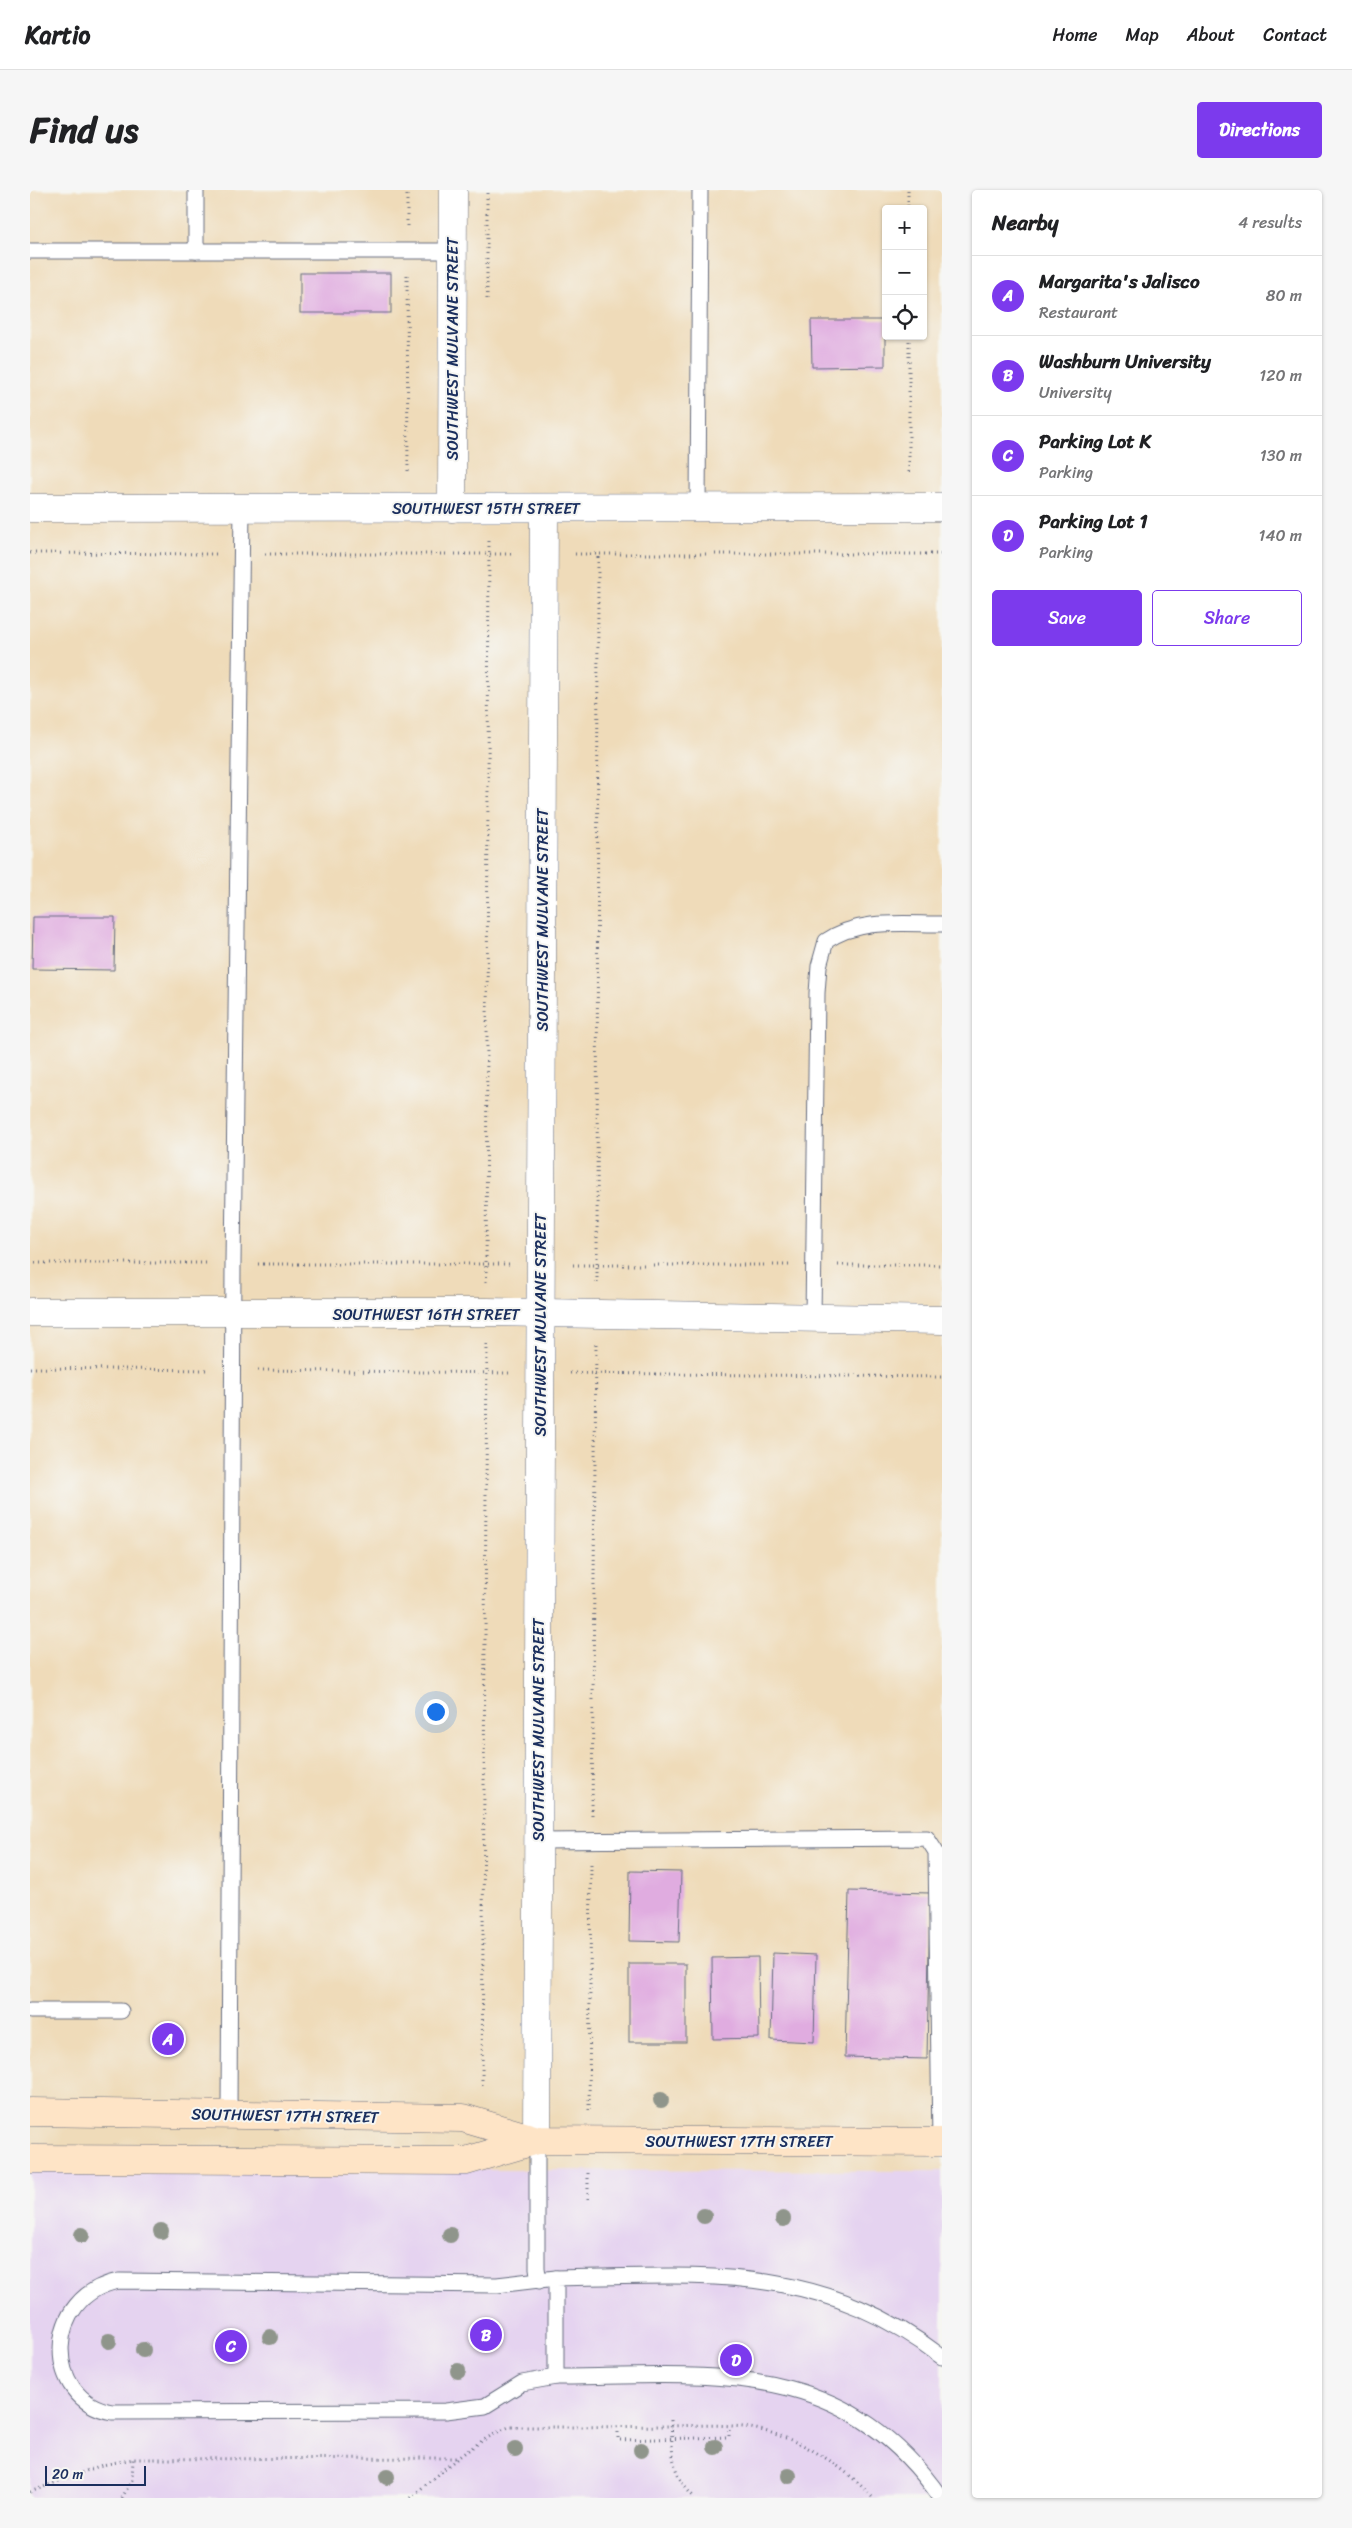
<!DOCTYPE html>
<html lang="en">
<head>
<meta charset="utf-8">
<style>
	:root { --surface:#fff; --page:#f6f6f6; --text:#202124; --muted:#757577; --line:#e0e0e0; --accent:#7c3aed }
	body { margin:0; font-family:Sriracha,sans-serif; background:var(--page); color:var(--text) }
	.controls { position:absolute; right:15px; top:15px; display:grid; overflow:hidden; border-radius:5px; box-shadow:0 1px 4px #0004 }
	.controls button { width:45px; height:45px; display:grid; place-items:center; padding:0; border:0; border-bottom:1px solid var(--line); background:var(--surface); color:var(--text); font:25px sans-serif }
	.scale { position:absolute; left:15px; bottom:12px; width:101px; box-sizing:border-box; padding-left:5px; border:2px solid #1b2f5e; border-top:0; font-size:14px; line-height:18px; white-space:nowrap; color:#1b2f5e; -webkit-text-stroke:4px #f6f6f2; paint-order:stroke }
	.you { position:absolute; left:405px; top:1521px; width:18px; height:18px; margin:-12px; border:4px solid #fff; border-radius:50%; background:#1a73e8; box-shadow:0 0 0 8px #1a73e833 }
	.badge { display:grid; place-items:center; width:32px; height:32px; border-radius:50%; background:var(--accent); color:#fff; font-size:16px; font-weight:700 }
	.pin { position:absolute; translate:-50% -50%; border:2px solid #fff; box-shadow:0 1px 5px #0006 }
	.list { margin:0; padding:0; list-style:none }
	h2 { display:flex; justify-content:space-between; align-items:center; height:65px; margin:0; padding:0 20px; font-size:21px }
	h2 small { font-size:16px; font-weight:400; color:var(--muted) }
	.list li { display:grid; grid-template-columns:32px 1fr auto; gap:15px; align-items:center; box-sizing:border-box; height:80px; padding:0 20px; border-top:1px solid var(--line) }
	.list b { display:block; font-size:19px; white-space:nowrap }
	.list p { margin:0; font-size:16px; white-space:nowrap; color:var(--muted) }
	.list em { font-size:16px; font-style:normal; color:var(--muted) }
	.actions { display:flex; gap:10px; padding:15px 20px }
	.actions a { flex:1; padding:11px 0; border:1px solid var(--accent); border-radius:5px; text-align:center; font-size:18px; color:var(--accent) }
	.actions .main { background:var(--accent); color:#fff }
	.icon { flex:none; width:28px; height:28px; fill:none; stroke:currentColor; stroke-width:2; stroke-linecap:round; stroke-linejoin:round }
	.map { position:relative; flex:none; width:912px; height:2308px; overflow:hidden; border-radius:5px }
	header { display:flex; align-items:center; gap:30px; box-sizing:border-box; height:70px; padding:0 25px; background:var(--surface); border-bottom:1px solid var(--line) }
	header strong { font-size:24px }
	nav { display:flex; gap:28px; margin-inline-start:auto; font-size:18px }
	.intro { display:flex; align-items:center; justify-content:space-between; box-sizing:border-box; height:120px; padding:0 30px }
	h1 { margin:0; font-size:35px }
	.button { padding:12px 22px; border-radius:5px; background:var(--accent); color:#fff; font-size:18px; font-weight:700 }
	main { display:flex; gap:30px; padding:0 30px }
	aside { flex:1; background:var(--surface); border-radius:5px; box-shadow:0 1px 4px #0004 }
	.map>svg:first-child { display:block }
	.built { fill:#e5d3f0 }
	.building { fill:#e0ace0 }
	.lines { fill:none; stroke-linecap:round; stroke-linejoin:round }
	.service-casing { stroke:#656b7e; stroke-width:17 }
	.minor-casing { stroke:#656b7e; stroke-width:29 }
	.secondary-casing { stroke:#656b7e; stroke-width:29 }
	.path { stroke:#656b7e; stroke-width:3; stroke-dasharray:1 4; stroke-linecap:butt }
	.service { stroke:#fff; stroke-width:15 }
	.minor { stroke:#fff; stroke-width:28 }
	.secondary { stroke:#fee4c6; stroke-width:28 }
	.tree { fill:#8f958b }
	.labels { text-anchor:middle; stroke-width:4; stroke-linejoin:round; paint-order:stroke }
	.street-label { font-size:16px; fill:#1b2f5e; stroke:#f6f6f2 }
</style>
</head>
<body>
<header>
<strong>Kartio</strong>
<nav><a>Home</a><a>Map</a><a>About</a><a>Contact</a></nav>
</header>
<div class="intro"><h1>Find us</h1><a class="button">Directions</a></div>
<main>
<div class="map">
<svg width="912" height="2308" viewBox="0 0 912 2308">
	<rect width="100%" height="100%" fill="#f6f6f2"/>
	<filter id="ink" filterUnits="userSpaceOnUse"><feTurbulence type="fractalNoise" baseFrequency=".02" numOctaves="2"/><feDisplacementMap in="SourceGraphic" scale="10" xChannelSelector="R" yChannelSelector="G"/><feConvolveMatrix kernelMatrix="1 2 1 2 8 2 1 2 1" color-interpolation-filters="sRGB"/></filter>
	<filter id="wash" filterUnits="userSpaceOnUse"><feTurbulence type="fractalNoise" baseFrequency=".0096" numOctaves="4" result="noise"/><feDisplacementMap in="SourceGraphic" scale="20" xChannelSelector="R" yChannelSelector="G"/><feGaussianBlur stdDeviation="1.12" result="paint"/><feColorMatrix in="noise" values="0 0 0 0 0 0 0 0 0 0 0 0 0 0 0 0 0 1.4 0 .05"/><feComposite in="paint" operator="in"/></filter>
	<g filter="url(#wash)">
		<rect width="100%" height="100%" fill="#efdbb9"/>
		<path class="built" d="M 0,1979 L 912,1981 L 912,2308 L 0,2308 Z"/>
		<g id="blocks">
			<g class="building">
				<rect x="270" y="83" width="91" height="40"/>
				<path d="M 781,130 L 855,130 L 855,176 L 782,177 Z"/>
				<path d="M 3,727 L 85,727 L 84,780 L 2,779 Z"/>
				<path d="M 600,1681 L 651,1682 L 649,1752 L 599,1751 Z"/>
				<path d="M 819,1701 L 900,1703 L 897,1869 L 815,1867 Z"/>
				<path d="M 743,1763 L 786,1765 L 784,1852 L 741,1850 Z"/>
				<path d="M 728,1767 L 729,1848 L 683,1849 L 682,1768 Z"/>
				<rect x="599" y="1774" width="57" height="78"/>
			</g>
		</g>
	</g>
	<g filter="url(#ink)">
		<use href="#blocks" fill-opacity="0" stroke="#656b7e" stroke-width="1"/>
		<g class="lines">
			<defs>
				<g id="service">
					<path d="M 0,61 L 423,61"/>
					<path d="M 166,61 L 166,0"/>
					<path d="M 668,318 L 670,0"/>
					<path d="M 783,1129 L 787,803 L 789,776 L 796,751 C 830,728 872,734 912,734"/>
					<path d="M 508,1651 L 897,1648 L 906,1662 L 910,1952"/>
					<path d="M 0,1821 L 91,1821"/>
					<path d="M 199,1924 L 203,1074 L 212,317"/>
					<path d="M 507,1950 L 507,2078 L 509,2091"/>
					<path d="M 526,2088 L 467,2095 L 89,2091 C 13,2105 13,2210 82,2222 L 416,2221 L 455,2216 L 492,2193 L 526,2187"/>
					<path d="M 911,2308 C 811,2165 679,2186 526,2187 L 526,2088 C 673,2086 787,2071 912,2167"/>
				</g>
				<g id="minor">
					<path d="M 0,318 L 912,317"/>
					<path d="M 422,318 L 423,0"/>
					<path d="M 0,1122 L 457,1122 L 912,1130"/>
					<path d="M 507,1950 L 514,319"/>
				</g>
				<g id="secondary">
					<path d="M 0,1922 L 433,1928 L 507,1950 L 912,1952"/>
					<path d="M 0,1969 L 436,1971 L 507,1950"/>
				</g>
			</defs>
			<use href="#service" class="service-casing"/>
			<use href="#minor" class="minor-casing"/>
			<use href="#secondary" class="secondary-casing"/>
			<g class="path">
				<path d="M 878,0 L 878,19"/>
				<path d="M 377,36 L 377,0"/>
				<path d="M 377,85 L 378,284"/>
				<path d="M 457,109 L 457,0"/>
				<path d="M 879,146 L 879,286"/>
				<path d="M 0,363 L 186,364"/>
				<path d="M 235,364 L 484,364"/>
				<path d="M 545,364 L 912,364"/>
				<path d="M 0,1073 L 179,1073"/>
				<path d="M 228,1074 L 479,1074"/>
				<path d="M 543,1075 L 759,1075"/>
				<path d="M 808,1075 L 912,1075"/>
				<path d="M 456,1092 L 459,348"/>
				<path d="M 567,1093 L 568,363"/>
				<path d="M 0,1178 L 179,1180"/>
				<path d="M 228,1180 L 479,1183"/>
				<path d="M 540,1183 L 912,1187"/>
				<path d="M 562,1625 L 566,1154"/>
				<path d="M 452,1895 L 457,1153"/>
				<path d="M 559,1920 L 561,1674"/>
				<path d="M 558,2009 L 558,1981"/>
				<path d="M 641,2230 C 643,2263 639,2283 665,2308"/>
				<path d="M 588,2237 L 588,2250 L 699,2247 L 699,2236"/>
				<path d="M 0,2302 L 72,2275 L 103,2269 L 428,2268"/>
				<path d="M 92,2308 L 102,2290 L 103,2269"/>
				<path d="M 380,2308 C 411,2282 441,2253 479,2237 C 530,2237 581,2237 632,2236 C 666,2236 704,2232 738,2242 C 779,2254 815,2277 843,2308"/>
			</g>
			<use href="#service" class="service"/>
			<use href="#minor" class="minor"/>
			<use href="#secondary" class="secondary"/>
		</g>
		<g class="tree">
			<circle cx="631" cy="1910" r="8"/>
			<circle cx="674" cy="2026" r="8"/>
			<circle cx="753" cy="2029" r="8"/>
			<circle cx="131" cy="2041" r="8"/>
			<circle cx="52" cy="2045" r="8"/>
			<circle cx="420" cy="2045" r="8"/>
			<circle cx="240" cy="2147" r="8"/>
			<circle cx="79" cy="2151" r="8"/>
			<circle cx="196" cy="2158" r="8"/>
			<circle cx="113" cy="2160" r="8"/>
			<circle cx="428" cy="2181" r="8"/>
			<circle cx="685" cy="2257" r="8"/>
			<circle cx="485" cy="2259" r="8"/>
			<circle cx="611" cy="2260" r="8"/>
			<circle cx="759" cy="2286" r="8"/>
			<circle cx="357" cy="2287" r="8"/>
		</g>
	</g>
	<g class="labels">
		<g class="street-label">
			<text transform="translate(422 159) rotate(-90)" y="6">SOUTHWEST MULVANE STREET</text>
			<text x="456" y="324">SOUTHWEST 15TH STREET</text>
			<text transform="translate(512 730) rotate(-90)" y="6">SOUTHWEST MULVANE STREET</text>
			<text x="396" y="1130">SOUTHWEST 16TH STREET</text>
			<text transform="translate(510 1135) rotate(-90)" y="6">SOUTHWEST MULVANE STREET</text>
			<text transform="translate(508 1540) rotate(-90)" y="6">SOUTHWEST MULVANE STREET</text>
			<text transform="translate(255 1925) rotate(1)" y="6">SOUTHWEST 17TH STREET</text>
			<text x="709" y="1957">SOUTHWEST 17TH STREET</text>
		</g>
	</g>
</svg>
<div class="controls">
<button>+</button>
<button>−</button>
<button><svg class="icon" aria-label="locate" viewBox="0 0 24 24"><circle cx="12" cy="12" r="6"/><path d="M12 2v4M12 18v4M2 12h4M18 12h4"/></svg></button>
</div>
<div class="scale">20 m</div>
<div class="you"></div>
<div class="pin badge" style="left:138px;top:1849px">A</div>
<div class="pin badge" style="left:456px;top:2145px">B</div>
<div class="pin badge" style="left:201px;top:2156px">C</div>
<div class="pin badge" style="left:706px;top:2170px">D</div>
</div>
<aside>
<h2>Nearby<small>4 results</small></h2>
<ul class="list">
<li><span class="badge">A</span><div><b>Margarita's Jalisco</b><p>Restaurant</p></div><em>80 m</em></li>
<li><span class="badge">B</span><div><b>Washburn University</b><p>University</p></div><em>120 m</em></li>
<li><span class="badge">C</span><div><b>Parking Lot K</b><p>Parking</p></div><em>130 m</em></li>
<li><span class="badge">D</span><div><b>Parking Lot 1</b><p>Parking</p></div><em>140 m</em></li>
</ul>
<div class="actions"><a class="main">Save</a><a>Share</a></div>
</aside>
</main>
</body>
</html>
